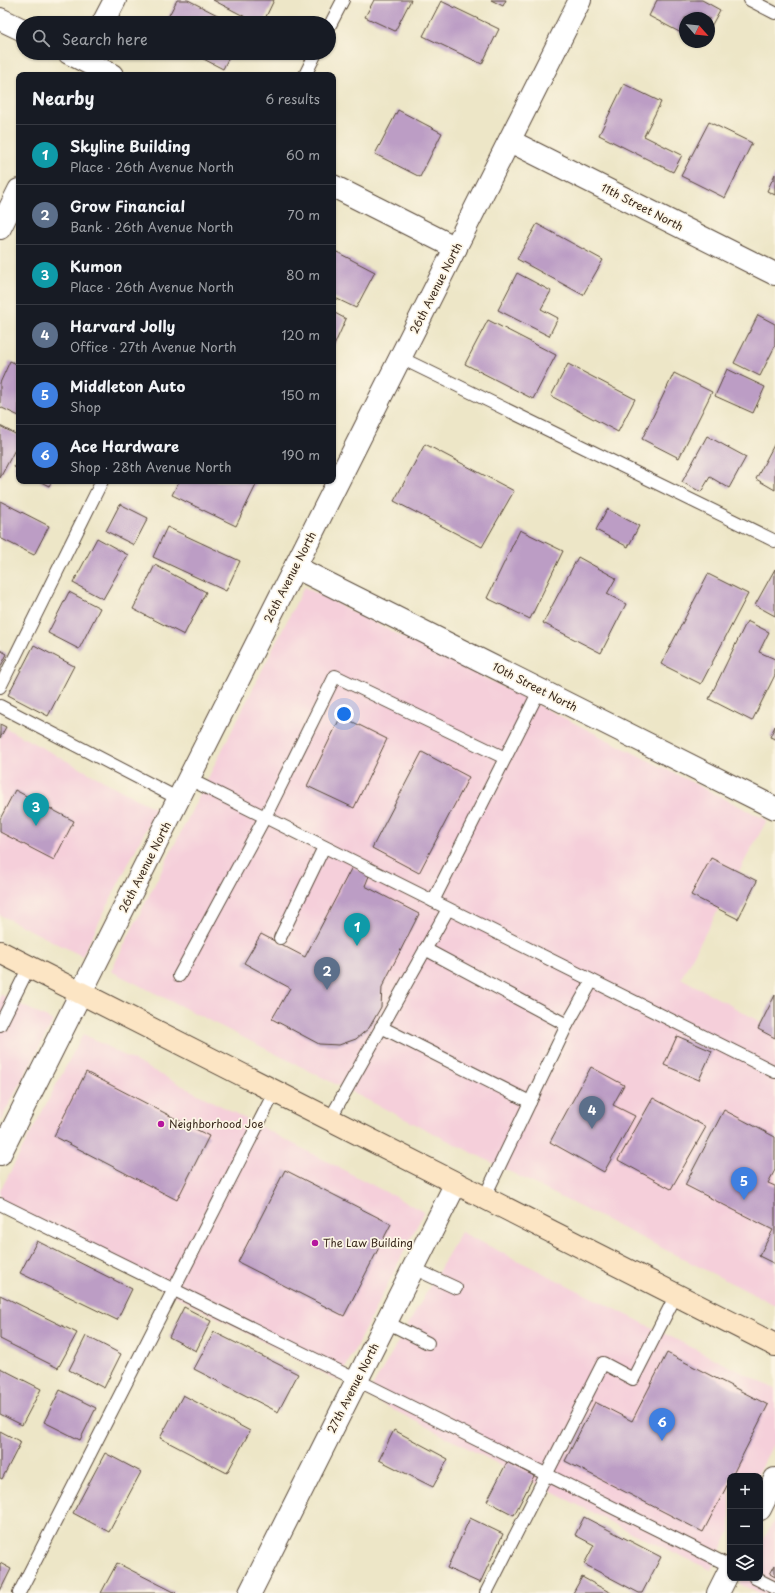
<!DOCTYPE html>
<html lang="en">
<head>
<meta charset="utf-8">
<style>
	:root { --surface:#171b24; --page:#20242c; --text:#f1f3f6; --muted:#9ea1a6; --line:#363941; --accent:#d690ce }
	body { margin:0; font-family:"Playpen Sans",sans-serif; background:var(--page); color:var(--text) }
	.controls { position:absolute; right:12px; bottom:12px; display:grid; overflow:hidden; border-radius:8px; box-shadow:0 1px 3px #0004 }
	.controls button { width:36px; height:36px; display:grid; place-items:center; padding:0; border:0; border-bottom:1px solid var(--line); background:var(--surface); color:var(--text); font:20px sans-serif }
	.compass { position:absolute; left:679px; top:12px; width:36px; height:36px; border-radius:50%; background:var(--surface); box-shadow:0 1px 3px #0004; rotate:117deg }
	.you { position:absolute; left:344px; top:714px; width:14px; height:14px; margin:-10px; border:3px solid #fff; border-radius:50%; background:#1a73e8; box-shadow:0 0 0 6px #1a73e833 }
	.badge { display:grid; place-items:center; width:26px; height:26px; border-radius:50%; background:var(--accent); color:#fff; font-size:13px; font-weight:700 }
	.pin { position:absolute; translate:-50% -33px; filter:drop-shadow(0 1px 2px #0008) }
	.pin::after { content:''; position:absolute; top:21px; width:14px; height:12px; background:inherit; clip-path:polygon(0 0,100% 0,50% 100%) }
	.list { margin:0; padding:0; list-style:none }
	h2 { display:flex; justify-content:space-between; align-items:center; height:52px; margin:0; padding:0 16px; font-size:17px }
	h2 small { font-size:13px; font-weight:400; color:var(--muted) }
	.list li { display:grid; grid-template-columns:26px 1fr auto; gap:12px; align-items:center; box-sizing:border-box; height:60px; padding:0 16px; border-top:1px solid var(--line) }
	.list b { display:block; font-size:15px; white-space:nowrap }
	.list p { margin:0; font-size:13px; white-space:nowrap; color:var(--muted) }
	.list em { font-size:13px; font-style:normal; color:var(--muted) }
	.icon { flex:none; width:22px; height:22px; fill:none; stroke:currentColor; stroke-width:2; stroke-linecap:round; stroke-linejoin:round }
	.map { position:relative; flex:none; width:775px; height:1593px; overflow:hidden }
	.search { position:absolute; background:var(--surface); box-shadow:0 1px 3px #0004; left:16px; top:16px; width:320px; height:44px; display:flex; align-items:center; gap:10px; box-sizing:border-box; padding:0 14px; border-radius:22px; color:var(--muted); font-size:15px }
	.panel { position:absolute; background:var(--surface); box-shadow:0 1px 3px #0004; left:16px; top:72px; width:320px; height:412px; border-radius:8px }
	.map>svg:first-child { display:block }
	.built { fill:#f5cfda }
	.building { fill:#bc9dc5 }
	.lines { fill:none; stroke-linecap:round; stroke-linejoin:round }
	.service-casing { stroke:#564637; stroke-width:14 }
	.minor-casing { stroke:#564637; stroke-width:24 }
	.secondary-casing { stroke:#564637; stroke-width:24 }
	.service { stroke:#fff; stroke-width:12 }
	.minor { stroke:#fff; stroke-width:22 }
	.secondary { stroke:#fce5c4; stroke-width:22 }
	.poi-dot { fill:#b5179e; stroke:#fcf5e5; stroke-width:1.5 }
	.labels { text-anchor:middle; stroke-width:3.5; stroke-linejoin:round; paint-order:stroke }
	.street-label { font-size:11px; fill:#3b2a1e; stroke:#fcf5e5 }
	.poi-label { font-size:11px; fill:#3b2a1e; stroke:#fcf5e5; text-anchor:start }
</style>
</head>
<body>
<div class="map">
<svg width="775" height="1593" viewBox="0 0 775 1593">
	<rect width="100%" height="100%" fill="#fcf5e5"/>
	<filter id="ink" filterUnits="userSpaceOnUse"><feTurbulence type="fractalNoise" baseFrequency=".025" numOctaves="2"/><feDisplacementMap in="SourceGraphic" scale="8" xChannelSelector="R" yChannelSelector="G"/><feConvolveMatrix kernelMatrix="1 2 1 2 8 2 1 2 1" color-interpolation-filters="sRGB"/></filter>
	<filter id="wash" filterUnits="userSpaceOnUse"><feTurbulence type="fractalNoise" baseFrequency=".012" numOctaves="4" result="noise"/><feDisplacementMap in="SourceGraphic" scale="16" xChannelSelector="R" yChannelSelector="G"/><feGaussianBlur stdDeviation="0.9" result="paint"/><feColorMatrix in="noise" values="0 0 0 0 0 0 0 0 0 0 0 0 0 0 0 0 0 1.4 0 .05"/><feComposite in="paint" operator="in"/></filter>
	<g filter="url(#wash)">
		<rect width="100%" height="100%" fill="#ede6c7"/>
		<g class="built">
			<path d="M 304,587 L 767,820 L 681,978 L 775,1030 L 775,1305 L 111,971 Z"/>
			<path d="M 0,725 L 156,809 L 82,956 L 0,915 Z"/>
			<path d="M 0,994 L 53,1021 L 0,1122 Z"/>
			<path d="M 83,1034 L 424,1212 L 339,1381 L 0,1205 L 0,1191 Z"/>
			<path d="M 461,1232 L 775,1389 L 775,1440 L 757,1476 L 730,1476 L 730,1532 L 711,1570 L 628,1531 L 367,1396 Z"/>
			<path d="M 775,1518 L 775,1593 L 758,1593 L 740,1584 L 743,1578 L 760,1578 L 760,1546 Z"/>
		</g>
		<g id="blocks">
			<g class="building">
				<path d="M 177,0 L 188,0 L 233,23 L 165,23 Z"/>
				<path d="M 213,0 L 274,0 L 263,23 L 257,23 Z"/>
				<path d="M 374,0 L 411,0 L 395,31 L 365,17 Z"/>
				<path d="M 491,0 L 506,0 L 503,6 Z"/>
				<path d="M 657,0 L 702,0 L 720,10 L 709,30 L 709,18 L 685,18 L 685,35 L 649,16 Z"/>
				<path d="M 441,1 L 499,29 L 482,64 L 423,36 Z"/>
				<path d="M 192,53 L 231,53 L 223,69 Z"/>
				<path d="M 624,84 L 661,102 L 644,136 L 682,155 L 673,172 L 599,135 Z"/>
				<path d="M 398,110 L 442,133 L 420,177 L 375,154 Z"/>
				<path d="M 709,122 L 752,143 L 725,198 L 681,176 Z"/>
				<path d="M 775,174 L 775,195 L 767,191 Z"/>
				<path d="M 537,224 L 603,260 L 583,295 L 517,259 Z"/>
				<path d="M 333,250 L 375,272 L 356,308 L 333,297 Z"/>
				<path d="M 517,273 L 551,291 L 541,309 L 558,318 L 549,336 L 498,310 Z"/>
				<path d="M 333,312 L 346,319 L 333,348 Z"/>
				<path d="M 758,315 L 775,324 L 775,346 L 760,376 L 734,363 Z"/>
				<path d="M 488,320 L 556,355 L 533,399 L 465,364 Z"/>
				<path d="M 10,361 L 19,365 L 19,416 L 0,407 L 0,383 Z"/>
				<path d="M 568,364 L 635,399 L 618,432 L 551,396 Z"/>
				<path d="M 727,369 L 765,387 L 753,413 L 715,396 Z"/>
				<path d="M 674,373 L 712,392 L 679,458 L 642,439 Z"/>
				<path d="M 0,426 L 19,436 L 19,442 L 0,478 Z"/>
				<path d="M 707,436 L 746,457 L 729,488 L 710,477 L 701,492 L 682,482 Z"/>
				<path d="M 775,443 L 775,490 L 756,479 Z"/>
				<path d="M 425,444 L 514,491 L 482,547 L 394,501 Z"/>
				<path d="M 19,458 L 19,470 L 14,467 Z"/>
				<path d="M 39,481 L 52,481 L 49,486 Z"/>
				<path d="M 179,481 L 258,481 L 236,526 L 172,495 Z"/>
				<path d="M 0,501 L 49,526 L 34,555 L 0,538 Z"/>
				<path d="M 120,504 L 148,518 L 134,545 L 106,531 Z"/>
				<path d="M 607,509 L 639,526 L 628,547 L 596,530 Z"/>
				<path d="M 167,527 L 240,561 L 226,591 L 153,557 Z"/>
				<path d="M 520,530 L 563,551 L 530,619 L 487,598 Z"/>
				<path d="M 97,538 L 128,555 L 103,599 L 73,583 Z"/>
				<path d="M 578,557 L 616,578 L 607,594 L 626,604 L 601,653 L 543,623 Z"/>
				<path d="M 155,565 L 206,592 L 184,635 L 133,609 Z"/>
				<path d="M 775,569 L 775,616 L 755,605 Z"/>
				<path d="M 708,574 L 748,594 L 701,684 L 661,664 Z"/>
				<path d="M 69,592 L 100,608 L 79,649 L 48,633 Z"/>
				<path d="M 747,621 L 769,632 L 759,652 L 775,659 L 775,675 L 752,721 L 709,699 Z"/>
				<path d="M 34,645 L 74,666 L 48,716 L 8,695 Z"/>
				<path d="M 0,650 L 7,654 L 0,668 Z"/>
				<path d="M 341,716 L 387,739 L 354,808 L 307,786 Z"/>
				<path d="M 0,724 L 6,727 L 0,738 Z"/>
				<path d="M 775,726 L 775,739 L 770,737 Z"/>
				<path d="M 422,752 L 469,777 L 419,873 L 372,848 Z"/>
				<path d="M 15,790 L 74,821 L 54,860 L 0,832 L 0,819 Z"/>
				<path d="M 711,858 L 757,881 L 738,919 L 691,895 Z"/>
				<path d="M 352,867 L 369,876 L 365,886 L 419,914 L 382,987 L 381,1007 L 369,1028 L 356,1039 L 339,1045 L 319,1044 L 272,1019 L 290,988 L 244,963 L 261,934 L 305,957 Z"/>
				<path d="M 775,995 L 775,1038 L 758,1029 Z"/>
				<path d="M 677,1036 L 712,1051 L 699,1080 L 664,1065 Z"/>
				<path d="M 591,1067 L 624,1085 L 613,1105 L 635,1116 L 604,1172 L 550,1142 Z"/>
				<path d="M 86,1072 L 209,1136 L 177,1200 L 54,1136 Z"/>
				<path d="M 653,1098 L 706,1127 L 671,1189 L 618,1160 Z"/>
				<path d="M 724,1110 L 775,1137 L 775,1170 L 768,1183 L 775,1186 L 775,1264 L 759,1256 L 773,1230 L 685,1185 Z"/>
				<path d="M 285,1170 L 391,1224 L 344,1316 L 238,1262 Z"/>
				<path d="M 37,1241 L 132,1289 L 117,1320 L 20,1273 Z"/>
				<path d="M 0,1295 L 77,1333 L 58,1368 L 0,1339 Z"/>
				<path d="M 184,1307 L 211,1321 L 196,1351 L 169,1337 Z"/>
				<path d="M 214,1332 L 298,1374 L 278,1412 L 194,1369 Z"/>
				<path d="M 86,1336 L 121,1354 L 104,1388 L 69,1370 Z"/>
				<path d="M 667,1353 L 768,1405 L 732,1476 L 730,1476 L 730,1480 L 703,1532 L 565,1461 L 595,1402 L 632,1421 Z"/>
				<path d="M 0,1368 L 41,1389 L 22,1425 L 0,1414 Z"/>
				<path d="M 60,1390 L 96,1408 L 80,1440 L 44,1422 Z"/>
				<path d="M 183,1395 L 250,1431 L 227,1473 L 160,1438 Z"/>
				<path d="M 394,1430 L 448,1459 L 433,1487 L 379,1460 Z"/>
				<path d="M 0,1431 L 21,1442 L 2,1479 L 0,1478 Z"/>
				<path d="M 105,1453 L 141,1472 L 109,1532 L 73,1513 Z"/>
				<path d="M 507,1462 L 534,1476 L 514,1515 L 487,1501 Z"/>
				<path d="M 584,1517 L 661,1557 L 642,1593 L 639,1593 L 584,1564 L 594,1545 L 575,1535 Z"/>
				<path d="M 470,1518 L 503,1534 L 480,1583 L 447,1568 Z"/>
				<path d="M 0,1563 L 11,1569 L 0,1591 Z"/>
				<path d="M 117,1563 L 176,1593 L 101,1593 Z"/>
				<path d="M 775,1565 L 775,1577 L 770,1574 Z"/>
				<path d="M 582,1577 L 611,1593 L 573,1593 Z"/>
			</g>
		</g>
	</g>
	<g filter="url(#ink)">
		<use href="#blocks" fill-opacity="0" stroke="#564637" stroke-width="1"/>
		<g class="lines">
			<defs>
				<g id="service">
					<path d="M 750,0 L 775,13"/>
					<path d="M 329,27 L 343,0"/>
					<path d="M 305,75 L 316,53"/>
					<path d="M 401,358 L 775,541"/>
					<path d="M 0,687 L 102,481"/>
					<path d="M 0,706 L 179,799"/>
					<path d="M 189,779 L 775,1072"/>
					<path d="M 433,901 L 540,689"/>
					<path d="M 280,938 L 324,847"/>
					<path d="M 425,949 L 567,1025 L 592,981"/>
					<path d="M 179,976 L 265,817 L 335,676 L 505,758"/>
					<path d="M 0,1025 L 29,967"/>
					<path d="M 381,1027 L 530,1102"/>
					<path d="M 330,1119 L 448,909"/>
					<path d="M 484,1198 L 567,1025"/>
					<path d="M 0,1204 L 357,1380 L 730,1566"/>
					<path d="M 413,1268 L 456,1288"/>
					<path d="M 386,1322 L 428,1343"/>
					<path d="M 755,1578 L 775,1588"/>
					<path d="M 19,1593 L 275,1091"/>
					<path d="M 486,1593 L 603,1363 L 633,1379 L 676,1295"/>
				</g>
				<g id="minor">
					<path d="M 0,19 L 23,30"/>
					<path d="M 103,23 L 115,0"/>
					<path d="M 69,53 L 112,75"/>
					<path d="M 510,141 L 775,274"/>
					<path d="M 333,186 L 456,248"/>
					<path d="M 0,228 L 19,190"/>
					<path d="M 295,567 L 775,808"/>
					<path d="M 0,1154 L 580,0"/>
					<path d="M 760,1509 L 775,1479"/>
					<path d="M 250,1593 L 456,1183"/>
					<path d="M 718,1593 L 730,1569"/>
				</g>
				<path id="secondary" d="M 0,952 L 775,1345"/>
			</defs>
			<use href="#service" class="service-casing"/>
			<use href="#minor" class="minor-casing"/>
			<use href="#secondary" class="secondary-casing"/>
			<use href="#service" class="service"/>
			<use href="#minor" class="minor"/>
			<use href="#secondary" class="secondary"/>
		</g>
	</g>
	<g class="poi-dot">
		<circle cx="161" cy="1124" r="4"/>
		<circle cx="315" cy="1243" r="4"/>
	</g>
	<g class="labels">
		<g class="street-label">
			<text transform="translate(642 207) rotate(27)" y="4">11th Street North</text>
			<text transform="translate(436 288) rotate(-63)" y="4">26th Avenue North</text>
			<text transform="translate(290 577) rotate(-63)" y="4">26th Avenue North</text>
			<text transform="translate(535 687) rotate(27)" y="4">10th Street North</text>
			<text transform="translate(145 867) rotate(-63)" y="4">26th Avenue North</text>
			<text transform="translate(353 1388) rotate(-63)" y="4">27th Avenue North</text>
		</g>
		<g class="poi-label">
			<text x="169" y="1128">Neighborhood Joe</text>
			<text x="323" y="1247">The Law Building</text>
		</g>
	</g>
</svg>
<div class="controls">
<button>+</button>
<button>−</button>
<button><svg class="icon" aria-label="layers" viewBox="0 0 24 24"><path d="M12 4l9 5-9 5-9-5zM3 14l9 5 9-5"/></svg></button>
</div>
<svg class="compass" viewBox="-18 -18 36 36"><path d="M0-13l5 13h-10z" fill="#e53935"/><path d="M0 13l5-13h-10z" fill="#9ea1a6"/></svg>
<div class="you"></div>
<div class="pin badge" style="left:357px;top:946px;background:#0f9aa8">1</div>
<div class="pin badge" style="left:327px;top:990px;background:#5c6f8a">2</div>
<div class="pin badge" style="left:36px;top:826px;background:#0f9aa8">3</div>
<div class="pin badge" style="left:592px;top:1129px;background:#5c6f8a">4</div>
<div class="pin badge" style="left:744px;top:1200px;background:#3f7fe0">5</div>
<div class="pin badge" style="left:662px;top:1441px;background:#3f7fe0">6</div>
<div class="search"><svg class="icon" aria-label="search" viewBox="0 0 24 24"><circle cx="10" cy="10" r="6"/><path d="M15 15l6 6"/></svg>Search here</div>
<section class="panel">
<h2>Nearby<small>6 results</small></h2>
<ul class="list">
<li><span class="badge" style="background:#0f9aa8">1</span><div><b>Skyline Building</b><p>Place · 26th Avenue North</p></div><em>60 m</em></li>
<li><span class="badge" style="background:#5c6f8a">2</span><div><b>Grow Financial</b><p>Bank · 26th Avenue North</p></div><em>70 m</em></li>
<li><span class="badge" style="background:#0f9aa8">3</span><div><b>Kumon</b><p>Place · 26th Avenue North</p></div><em>80 m</em></li>
<li><span class="badge" style="background:#5c6f8a">4</span><div><b>Harvard Jolly</b><p>Office · 27th Avenue North</p></div><em>120 m</em></li>
<li><span class="badge" style="background:#3f7fe0">5</span><div><b>Middleton Auto</b><p>Shop</p></div><em>150 m</em></li>
<li><span class="badge" style="background:#3f7fe0">6</span><div><b>Ace Hardware</b><p>Shop · 28th Avenue North</p></div><em>190 m</em></li>
</ul>
</section>
</div>
</body>
</html>
